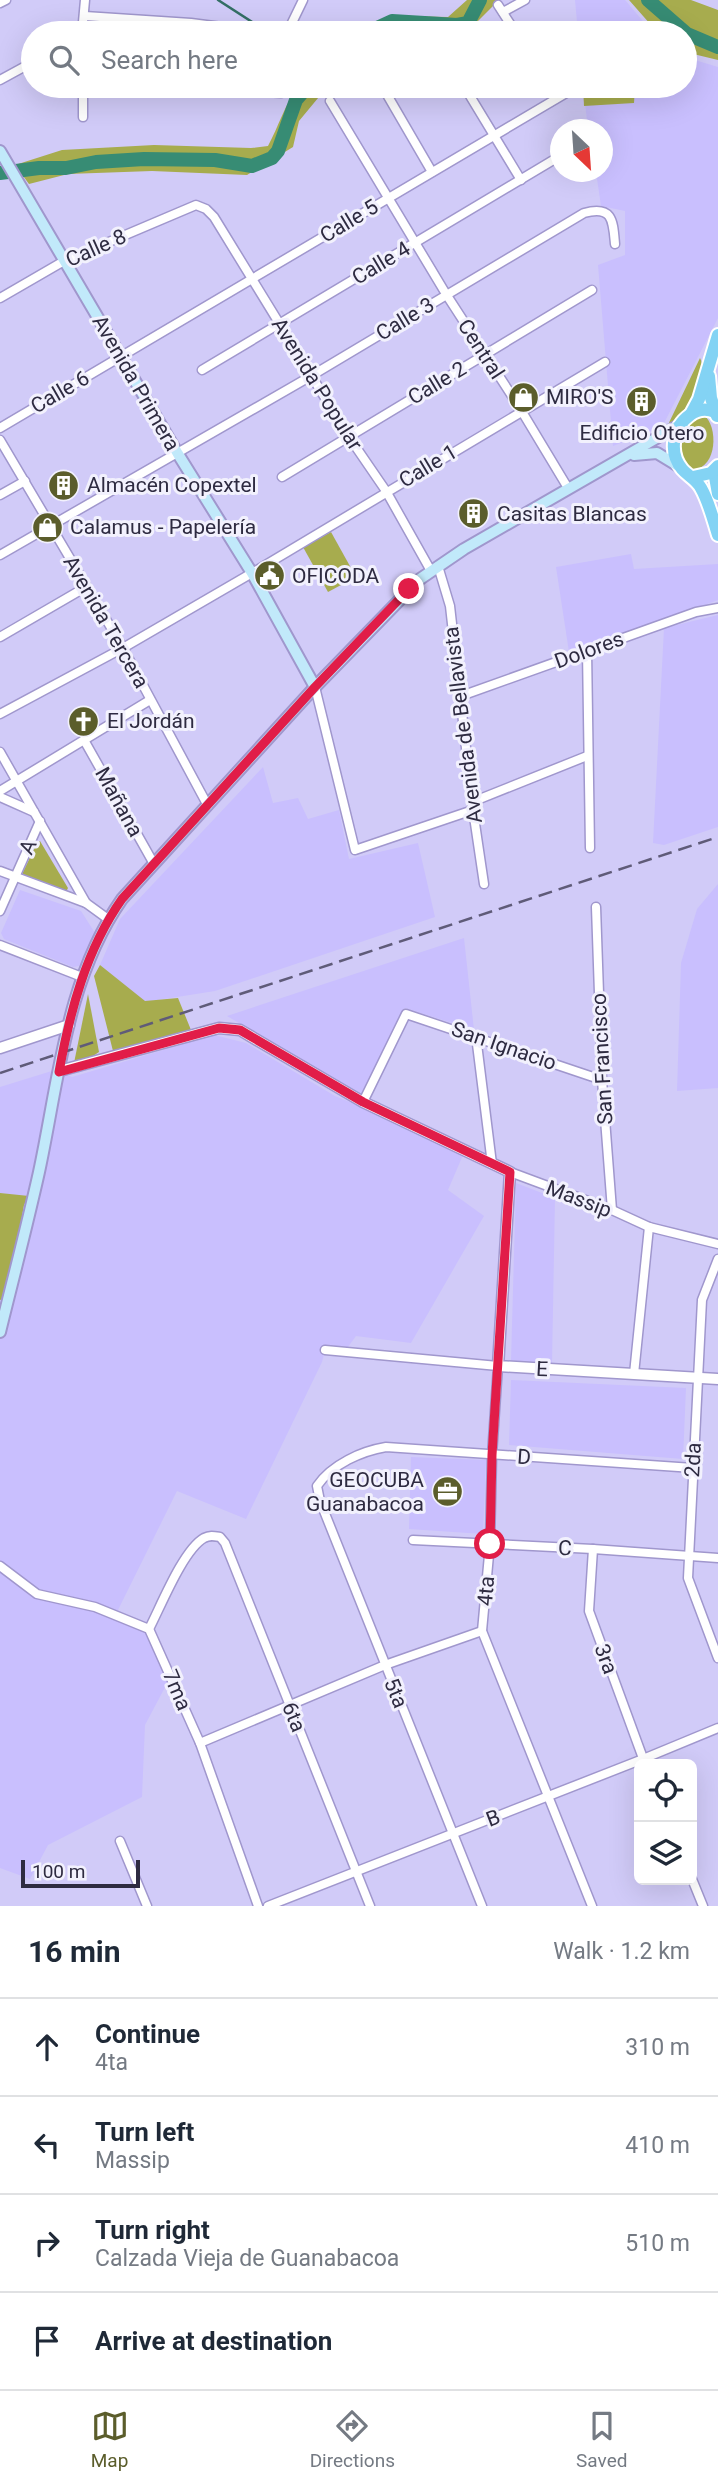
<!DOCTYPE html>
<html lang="en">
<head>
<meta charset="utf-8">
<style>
	:root { --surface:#fff; --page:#f2f2f3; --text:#1f2937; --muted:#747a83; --line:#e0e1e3; --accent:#5b5d2b }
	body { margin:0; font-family:Roboto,sans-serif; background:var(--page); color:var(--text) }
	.controls { position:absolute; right:21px; bottom:21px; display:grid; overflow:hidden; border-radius:10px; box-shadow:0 7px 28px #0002 }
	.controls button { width:63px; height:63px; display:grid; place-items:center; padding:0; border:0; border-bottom:2px solid var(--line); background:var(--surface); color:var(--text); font:35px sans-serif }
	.compass { position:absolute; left:550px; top:119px; width:63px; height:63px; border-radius:50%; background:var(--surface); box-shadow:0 7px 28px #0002; rotate:155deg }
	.scale { position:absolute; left:21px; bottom:18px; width:119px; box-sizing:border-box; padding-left:7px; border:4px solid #2e2b41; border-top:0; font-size:19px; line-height:24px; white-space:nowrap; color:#2e2b41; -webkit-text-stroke:5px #f2f1fd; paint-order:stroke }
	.stop { position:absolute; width:21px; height:21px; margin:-16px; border:5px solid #e11d48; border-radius:50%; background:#fff }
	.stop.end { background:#e11d48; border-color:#fff; box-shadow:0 2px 7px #0008 }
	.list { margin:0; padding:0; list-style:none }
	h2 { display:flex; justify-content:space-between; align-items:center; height:91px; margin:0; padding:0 28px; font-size:30px }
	h2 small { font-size:23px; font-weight:400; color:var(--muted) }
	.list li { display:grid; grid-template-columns:46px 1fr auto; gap:21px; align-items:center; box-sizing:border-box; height:98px; padding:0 28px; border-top:2px solid var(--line) }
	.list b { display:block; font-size:26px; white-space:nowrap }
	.list p { margin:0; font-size:23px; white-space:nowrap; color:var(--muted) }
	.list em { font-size:23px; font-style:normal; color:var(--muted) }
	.icon { flex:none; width:38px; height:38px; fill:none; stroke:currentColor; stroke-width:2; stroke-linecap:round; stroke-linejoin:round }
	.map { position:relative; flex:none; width:718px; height:1906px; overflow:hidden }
	.search { position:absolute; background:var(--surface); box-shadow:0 7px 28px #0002; left:21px; right:21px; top:21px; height:77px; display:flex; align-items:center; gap:18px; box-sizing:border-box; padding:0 24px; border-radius:38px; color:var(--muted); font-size:26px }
	.sheet { height:483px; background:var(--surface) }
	nav { display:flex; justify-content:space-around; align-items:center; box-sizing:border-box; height:98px; border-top:2px solid var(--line); background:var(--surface); font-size:19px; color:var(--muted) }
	nav a { display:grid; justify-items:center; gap:4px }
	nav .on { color:var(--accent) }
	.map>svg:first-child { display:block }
	.built { fill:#c9bffe }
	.green { fill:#a7ac4e }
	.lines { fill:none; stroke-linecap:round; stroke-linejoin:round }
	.stream { stroke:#346f65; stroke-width:2.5 }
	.river { stroke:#378c74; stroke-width:14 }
	.minor-casing { stroke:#a097cd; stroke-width:11 }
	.tertiary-casing { stroke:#a097cd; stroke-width:13 }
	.secondary-casing { stroke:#a097cd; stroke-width:14 }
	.primary-casing { stroke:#fff; stroke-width:16 }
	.minor { stroke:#fff; stroke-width:8 }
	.tertiary { stroke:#fff; stroke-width:10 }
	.secondary { stroke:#c1e9fa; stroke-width:10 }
	.primary { stroke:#83d3f4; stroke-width:12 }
	.rail { stroke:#5f5b78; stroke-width:2.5; stroke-dasharray:14 7; stroke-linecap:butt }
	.route { stroke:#e11d48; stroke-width:9 }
	.labels { text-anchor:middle; stroke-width:6; stroke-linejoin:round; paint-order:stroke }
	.street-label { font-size:21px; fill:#2e2b41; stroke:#f2f1fd }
	.poi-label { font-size:21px; fill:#2e2b41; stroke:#f2f1fd; text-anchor:start }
</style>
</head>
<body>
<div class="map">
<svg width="718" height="1906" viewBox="0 0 718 1906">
	<rect width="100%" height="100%" fill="#d1cbf8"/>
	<g class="built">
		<path d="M 575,0 L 625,0 L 653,33 L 578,33 Z"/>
		<path d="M 685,57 L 718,67 L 718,318 L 662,427 L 613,446 L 598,265 L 625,255 L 625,211 L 601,206 L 596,172 L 602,172 L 602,130 L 588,129 L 583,86 L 685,86 Z"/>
		<path d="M 631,554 L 634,569 L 718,564 L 718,600 L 587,650 L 569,652 L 556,567 Z"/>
		<path d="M 718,615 L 718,827 L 664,845 L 653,843 L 664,628 Z"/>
		<path d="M 263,767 L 273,803 L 298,798 L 308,819 L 339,810 L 349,859 L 418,843 L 435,917 L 215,991 L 145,1002 L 100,965 L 120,919 Z"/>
		<path d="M 718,884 L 718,1088 L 677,1091 L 681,963 L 697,909 Z"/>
		<path d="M 20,890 L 81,911 L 95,933 L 88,956 L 79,966 L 73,967 L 4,939 L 1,933 Z"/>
		<path d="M 464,938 L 474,1030 L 405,1008 L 361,1094 L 227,1016 Z"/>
		<path d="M 214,1035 L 246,1043 L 335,1096 L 384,1116 L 463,1155 L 448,1190 L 484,1216 L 411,1343 L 356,1336 L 345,1351 L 325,1350 L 322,1362 L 246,1519 L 177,1491 L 118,1610 L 149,1629 L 171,1676 L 145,1725 L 142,1797 L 48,1845 L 30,1879 L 0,1868 L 0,1332 L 24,1205 L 29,1197 L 0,1193 L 0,1087 L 55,1070 L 72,1077 Z"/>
		<path d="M 516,1183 L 555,1198 L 552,1364 L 511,1361 Z"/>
		<path d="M 511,1380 L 686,1388 L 683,1459 L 509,1445 Z"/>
		<path d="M 411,1457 L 486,1460 L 483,1534 L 409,1529 Z"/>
	</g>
	<g class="green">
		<path d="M 467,0 L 499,0 L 466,33 L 368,33 L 404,16 L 448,17 Z"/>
		<path d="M 629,0 L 691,0 L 718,10 L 718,60 L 685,52 L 685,33 L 658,33 Z"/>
		<path d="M 299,86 L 328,86 L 299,121 L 293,147 L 247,175 L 152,171 L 68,174 L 29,184 L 15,165 L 62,150 L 154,145 L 251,148 L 268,146 C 278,128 286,101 299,86 Z"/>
		<path d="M 583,86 L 635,86 L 634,103 L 584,106 Z"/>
		<path d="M 700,358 C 707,371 696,395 689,407 C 684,416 673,424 665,431 Z"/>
		<path d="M 704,415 C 718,426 718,467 693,470 C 672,460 680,437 689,421 Z"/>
		<path d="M 331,532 L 356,577 L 328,592 L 303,547 Z"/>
		<path d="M 40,841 L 68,888 L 66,892 L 23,876 L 23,872 L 37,843 Z"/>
		<path d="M 100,965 L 145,1001 L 178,998 L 191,1030 L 113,1051 L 94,976 Z"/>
		<path d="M 88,994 L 99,1052 L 90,1058 L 74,1063 Z"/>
		<path d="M 0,1193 L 29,1196 L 24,1205 L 8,1298 L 0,1300 Z"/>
	</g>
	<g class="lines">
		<path class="stream" d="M 218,0 L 269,33"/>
		<g class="river">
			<path d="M 648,0 L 687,34 L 718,47"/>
			<path d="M 366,33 L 392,21 L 457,25 L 468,23 L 480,0"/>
			<path d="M 0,173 L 39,168 L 66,168 L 96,162 L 144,159 L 215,160 L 252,166 L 272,158 L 278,151 L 296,100 L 308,86"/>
		</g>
		<defs>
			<g id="minor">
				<path d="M 0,3 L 6,0"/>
				<path d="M 498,5 L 516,33"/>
				<path d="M 503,12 L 525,0"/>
				<path d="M 85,16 L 191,23 L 245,30"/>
				<path d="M 288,31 L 303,0"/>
				<path d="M 82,33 L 85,0"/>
				<path d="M 0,80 L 33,62"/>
				<path d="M 83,86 L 83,117"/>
				<path d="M 171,86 L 281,93"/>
				<path d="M 382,86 L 432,172"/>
				<path d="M 464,86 L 521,180"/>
				<path d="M 547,86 L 555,99"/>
				<path d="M 330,101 L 446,294 L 521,410 L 568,488"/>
				<path d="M 0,298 L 64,261 L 196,205 L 206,209 L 214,217 L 349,437 L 386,491 L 431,571"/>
				<path d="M 202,370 L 560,156"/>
				<path d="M 0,428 L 578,86"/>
				<path d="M 0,440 L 123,648 L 208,806"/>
				<path d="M 282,477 L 592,290"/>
				<path d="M 0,495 L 25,481"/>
				<path d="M 0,555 L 311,376 L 584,213 C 613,205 613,221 615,244"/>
				<path d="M 438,566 L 450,606 L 473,810 L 484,884"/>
				<path d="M 0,637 L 86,587"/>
				<path d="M 587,650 L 590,848"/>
				<path d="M 315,687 L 355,850 L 473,810"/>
				<path d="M 461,696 L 696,612 L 718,608"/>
				<path d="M 0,714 L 123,648 L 252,573 L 605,362"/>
				<path d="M 84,740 L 154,864"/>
				<path d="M 0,752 L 86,903 L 108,919"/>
				<path d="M 0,791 L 150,700"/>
				<path d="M 0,797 L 34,812"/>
				<path d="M 472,802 L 587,756"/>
				<path d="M 0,871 L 86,903"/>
				<path d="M 596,907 L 602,1080 L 612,1210"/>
				<path d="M 0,911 L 40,821"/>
				<path d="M 0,945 L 82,977"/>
				<path d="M 476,1036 L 492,1164"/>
				<path d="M 363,1102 L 406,1014 L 602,1080"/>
				<path d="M 510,1172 L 612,1210 L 649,1227 L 718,1244"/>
				<path d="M 718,1259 L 702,1300 L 688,1578 L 718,1658"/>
				<path d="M 325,1350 L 498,1366 L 492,1455 L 490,1544 L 482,1631 L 592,1906"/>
				<path d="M 634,1374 L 649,1227"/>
				<path d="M 413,1540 L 593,1549 L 718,1558"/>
				<path d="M 593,1549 L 589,1611 L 644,1761"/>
				<path d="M 0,1566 L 37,1594 L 95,1607 L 149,1629 L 200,1743 L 258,1906"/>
				<path d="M 149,1629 C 161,1606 183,1550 204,1538 C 210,1535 214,1536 220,1537 L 225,1543 L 370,1906"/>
				<path d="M 200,1743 L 385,1665 L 482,1631"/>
				<path d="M 120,1841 L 147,1906"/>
				<path d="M 692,1879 L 703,1906"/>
				<path d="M 268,1906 L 643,1759 L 718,1728"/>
				<path d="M 482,1906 L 320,1501 L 317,1486 C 332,1464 362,1451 386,1447 L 693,1468"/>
			</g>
			<g id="tertiary">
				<path d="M 0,1048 L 69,1025"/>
				<path d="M 59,1071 L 219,1028 L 240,1030 L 363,1102 L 510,1172 L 498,1366 L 718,1379"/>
			</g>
			<g id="secondary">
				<path d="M 0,151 L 178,454 L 252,573 L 315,687"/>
				<path d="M 634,455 L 657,453 L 680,467"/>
				<path d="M 0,1332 C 13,1279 27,1226 39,1172 C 59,1079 66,979 122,899 L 315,687 L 420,579 L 464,549 L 681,424"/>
			</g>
			<g id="primary">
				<path d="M 709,376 L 711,398 L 717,416"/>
				<path d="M 715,412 C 706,408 698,409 690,415 C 673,427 668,452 682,469 C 688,476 696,479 701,488 C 709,502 713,519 718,535"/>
				<path d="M 691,414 L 699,399 L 718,335"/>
				<path d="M 718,468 L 715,477 L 718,494"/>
				<path d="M 693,477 L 711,473 L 718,466"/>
			</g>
		</defs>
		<use href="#minor" class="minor-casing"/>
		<use href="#tertiary" class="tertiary-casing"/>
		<use href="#secondary" class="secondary-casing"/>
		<use href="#primary" class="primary-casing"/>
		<use href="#minor" class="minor"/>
		<use href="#tertiary" class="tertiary"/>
		<use href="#secondary" class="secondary"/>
		<use href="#primary" class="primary"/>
		<path class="rail" d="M 0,1073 L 718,837"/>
	</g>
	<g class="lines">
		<path class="route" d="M 409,589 L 315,687 L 122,899 C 86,950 70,1011 59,1072 L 219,1028 L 240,1030 L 363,1102 L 510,1172 L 492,1455 L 490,1544"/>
	</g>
	<defs>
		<symbol id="shop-disc" viewBox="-11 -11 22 22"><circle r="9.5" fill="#5b5d2b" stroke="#f2f1fd"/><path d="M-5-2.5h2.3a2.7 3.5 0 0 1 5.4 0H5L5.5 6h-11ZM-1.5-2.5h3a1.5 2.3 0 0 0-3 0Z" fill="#fff"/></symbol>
		<symbol id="building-disc" viewBox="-11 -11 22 22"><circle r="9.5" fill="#5b5d2b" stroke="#f2f1fd"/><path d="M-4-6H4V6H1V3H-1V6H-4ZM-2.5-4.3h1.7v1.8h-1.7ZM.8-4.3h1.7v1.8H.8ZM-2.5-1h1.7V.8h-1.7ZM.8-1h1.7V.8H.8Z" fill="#fff"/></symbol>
		<symbol id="civic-disc" viewBox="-11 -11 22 22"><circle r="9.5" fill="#5b5d2b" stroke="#f2f1fd"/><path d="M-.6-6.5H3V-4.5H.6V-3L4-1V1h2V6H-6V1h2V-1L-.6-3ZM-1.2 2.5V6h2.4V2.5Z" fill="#fff"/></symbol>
		<symbol id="church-disc" viewBox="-11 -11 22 22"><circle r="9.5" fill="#5b5d2b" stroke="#f2f1fd"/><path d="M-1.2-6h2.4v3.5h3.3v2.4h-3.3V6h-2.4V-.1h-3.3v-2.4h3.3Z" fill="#fff"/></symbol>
		<symbol id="office-disc" viewBox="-11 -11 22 22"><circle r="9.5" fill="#5b5d2b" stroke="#f2f1fd"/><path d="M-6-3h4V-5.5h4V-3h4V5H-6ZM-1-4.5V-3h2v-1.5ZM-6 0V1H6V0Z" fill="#fff"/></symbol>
	</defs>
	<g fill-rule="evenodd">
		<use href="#shop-disc" x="506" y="380" width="35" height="35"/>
		<use href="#building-disc" x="624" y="384" width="35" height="35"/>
		<use href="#building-disc" x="46" y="468" width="35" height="35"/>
		<use href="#building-disc" x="456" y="496" width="35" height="35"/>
		<use href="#shop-disc" x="30" y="510" width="35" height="35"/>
		<use href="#civic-disc" x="252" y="558" width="35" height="35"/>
		<use href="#church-disc" x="66" y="704" width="35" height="35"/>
		<use href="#office-disc" x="430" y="1474" width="35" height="35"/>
	</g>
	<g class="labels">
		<g class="street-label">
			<text transform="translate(349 221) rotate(-31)" y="7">Calle 5</text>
			<text transform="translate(96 248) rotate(-24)" y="7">Calle 8</text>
			<text transform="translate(381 263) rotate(-31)" y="7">Calle 4</text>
			<text transform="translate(405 319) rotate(-31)" y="7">Calle 3</text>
			<text transform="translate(481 349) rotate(57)" y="7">Central</text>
			<text transform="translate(136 383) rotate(60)" y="7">Avenida Primera</text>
			<text transform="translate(437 383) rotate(-31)" y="7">Calle 2</text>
			<text transform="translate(317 384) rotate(58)" y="7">Avenida Popular</text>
			<text transform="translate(60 392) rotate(-30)" y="7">Calle 6</text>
			<text transform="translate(428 466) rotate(-31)" y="7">Calle 1</text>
			<text transform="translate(106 622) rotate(60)" y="7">Avenida Tercera</text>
			<text transform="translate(589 650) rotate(-20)" y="7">Dolores</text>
			<text transform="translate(463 725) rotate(-97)" y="7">Avenida de Bellavista</text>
			<text transform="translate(119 802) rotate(61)" y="7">Mañana</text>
			<text transform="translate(28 847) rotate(-66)" y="7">A</text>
			<text transform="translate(504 1046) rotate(19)" y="7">San Ignacio</text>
			<text transform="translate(602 1059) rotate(-93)" y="7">San Francisco</text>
			<text transform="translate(579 1199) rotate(21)" y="7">Massip</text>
			<text transform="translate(542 1369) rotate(3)" y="7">E</text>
			<text transform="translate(524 1457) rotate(4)" y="7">D</text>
			<text transform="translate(693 1460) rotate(-87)" y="7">2da</text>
			<text transform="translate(565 1548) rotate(3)" y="7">C</text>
			<text transform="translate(486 1591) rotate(-85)" y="7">4ta</text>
			<text transform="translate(606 1659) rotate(70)" y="7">3ra</text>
			<text transform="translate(177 1690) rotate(67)" y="7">7ma</text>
			<text transform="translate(396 1693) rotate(68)" y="7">5ta</text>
			<text transform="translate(294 1717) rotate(68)" y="7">6ta</text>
			<text transform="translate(493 1818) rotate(-21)" y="7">B</text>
		</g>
		<g class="poi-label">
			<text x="546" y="404">MIRO'S</text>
			<text x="642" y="440" text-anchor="middle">Edificio Otero</text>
			<text x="87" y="492">Almacén Copextel</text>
			<text x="497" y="521">Casitas Blancas</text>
			<text x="70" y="534">Calamus - Papelería</text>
			<text x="292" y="583">OFICODA</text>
			<text x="107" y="728">El Jordán</text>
			<text x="424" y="1487" text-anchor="end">GEOCUBA<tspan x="424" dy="24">Guanabacoa</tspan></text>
		</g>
	</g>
</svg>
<div class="controls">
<button><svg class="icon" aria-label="locate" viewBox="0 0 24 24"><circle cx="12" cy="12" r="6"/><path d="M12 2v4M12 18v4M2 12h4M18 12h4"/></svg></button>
<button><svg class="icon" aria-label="layers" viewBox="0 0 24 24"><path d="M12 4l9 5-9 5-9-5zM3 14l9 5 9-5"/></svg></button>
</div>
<svg class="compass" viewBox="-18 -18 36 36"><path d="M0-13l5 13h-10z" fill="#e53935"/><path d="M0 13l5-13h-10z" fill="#747a83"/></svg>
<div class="scale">100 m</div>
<div class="stop" style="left:490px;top:1544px"></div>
<div class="stop end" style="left:409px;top:589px"></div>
<div class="search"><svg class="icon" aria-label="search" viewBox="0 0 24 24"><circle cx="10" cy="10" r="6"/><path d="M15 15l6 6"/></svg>Search here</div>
</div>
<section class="sheet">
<h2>16 min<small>Walk · 1.2 km</small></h2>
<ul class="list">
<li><svg class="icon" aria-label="ahead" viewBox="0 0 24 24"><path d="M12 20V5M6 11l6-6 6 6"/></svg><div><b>Continue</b><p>4ta</p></div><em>310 m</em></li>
<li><svg class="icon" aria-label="left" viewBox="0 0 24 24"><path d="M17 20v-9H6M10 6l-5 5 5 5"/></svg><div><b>Turn left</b><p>Massip</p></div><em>410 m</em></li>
<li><svg class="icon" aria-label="right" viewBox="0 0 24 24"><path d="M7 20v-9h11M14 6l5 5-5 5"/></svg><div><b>Turn right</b><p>Calzada Vieja de Guanabacoa</p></div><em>510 m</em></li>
<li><svg class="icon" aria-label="arrive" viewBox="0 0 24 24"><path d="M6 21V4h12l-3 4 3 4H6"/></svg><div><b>Arrive at destination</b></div></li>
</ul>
</section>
<nav>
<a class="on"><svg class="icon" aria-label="map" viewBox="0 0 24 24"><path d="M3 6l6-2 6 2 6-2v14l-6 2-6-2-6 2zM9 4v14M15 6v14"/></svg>Map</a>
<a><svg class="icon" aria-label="directions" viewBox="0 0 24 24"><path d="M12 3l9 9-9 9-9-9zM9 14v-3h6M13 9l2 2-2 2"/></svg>Directions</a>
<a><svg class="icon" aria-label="saved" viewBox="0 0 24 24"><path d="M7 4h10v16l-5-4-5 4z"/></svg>Saved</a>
</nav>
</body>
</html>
